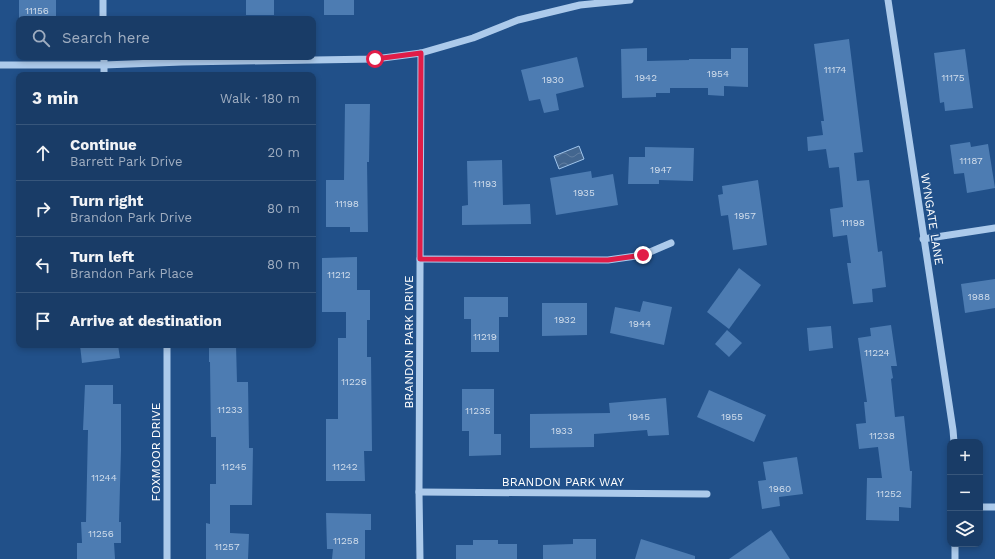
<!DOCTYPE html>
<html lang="en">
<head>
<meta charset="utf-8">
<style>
	:root { --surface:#193c67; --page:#22436d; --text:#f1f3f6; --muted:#9fadc0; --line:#37567b }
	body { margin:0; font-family:"Work Sans",sans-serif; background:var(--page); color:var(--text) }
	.controls { position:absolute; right:12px; bottom:12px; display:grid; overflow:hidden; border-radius:8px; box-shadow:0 2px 6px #0003 }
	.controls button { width:36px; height:36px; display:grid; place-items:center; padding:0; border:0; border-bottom:1px solid var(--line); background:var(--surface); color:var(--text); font:20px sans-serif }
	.stop { position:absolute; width:12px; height:12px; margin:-9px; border:3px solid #e11d48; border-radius:50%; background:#fff }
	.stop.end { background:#e11d48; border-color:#fff; box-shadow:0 1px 4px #0008 }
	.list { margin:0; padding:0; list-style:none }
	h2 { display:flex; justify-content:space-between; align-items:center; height:52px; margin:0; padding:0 16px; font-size:17px }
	h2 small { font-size:13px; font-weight:400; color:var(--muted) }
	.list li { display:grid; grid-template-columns:26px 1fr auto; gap:12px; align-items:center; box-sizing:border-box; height:56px; padding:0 16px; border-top:1px solid var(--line) }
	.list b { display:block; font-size:15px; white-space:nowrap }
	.list p { margin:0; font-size:13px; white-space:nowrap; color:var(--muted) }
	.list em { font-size:13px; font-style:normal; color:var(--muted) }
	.icon { flex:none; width:22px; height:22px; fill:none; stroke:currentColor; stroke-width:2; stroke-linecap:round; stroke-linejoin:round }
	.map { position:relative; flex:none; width:995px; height:559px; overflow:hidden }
	.search { position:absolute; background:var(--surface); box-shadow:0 2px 6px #0003; left:16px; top:16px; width:300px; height:44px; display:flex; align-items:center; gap:10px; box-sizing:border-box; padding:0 14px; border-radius:8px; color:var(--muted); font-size:15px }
	.panel { position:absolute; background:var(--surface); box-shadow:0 2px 6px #0003; left:16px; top:72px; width:300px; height:276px; border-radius:8px }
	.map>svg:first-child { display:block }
	.water { fill:url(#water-waves); stroke:#a0c5ec }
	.building { fill:#4d7cb2 }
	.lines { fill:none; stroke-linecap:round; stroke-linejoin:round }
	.minor { stroke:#accaeb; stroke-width:7 }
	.route { stroke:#e11d48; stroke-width:5 }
	.labels { text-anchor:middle; stroke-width:3.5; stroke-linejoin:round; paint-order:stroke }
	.number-label { font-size:10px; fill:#d2deec }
	.street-label { font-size:12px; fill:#fff; stroke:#215089 }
</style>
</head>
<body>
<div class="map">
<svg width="995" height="559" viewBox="0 0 995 559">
	<defs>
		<pattern id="water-waves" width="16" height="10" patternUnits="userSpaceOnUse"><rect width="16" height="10" fill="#43668f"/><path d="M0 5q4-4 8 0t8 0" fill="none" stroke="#5f7da0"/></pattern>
	</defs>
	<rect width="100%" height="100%" fill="#215089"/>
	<path class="water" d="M 579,146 L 584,159 L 559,169 L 554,156 Z"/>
	<g class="building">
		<rect x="19" y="0" width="37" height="19"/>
		<rect x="246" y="0" width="28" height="15"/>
		<rect x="324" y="0" width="30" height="15"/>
		<path d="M 849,39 L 863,152 L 854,153 L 857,181 L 869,180 L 878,252 L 882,251 L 886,287 L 872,289 L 873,302 L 853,304 L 847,263 L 851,263 L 847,235 L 833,237 L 830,209 L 843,207 L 839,167 L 829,168 L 826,149 L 808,151 L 807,137 L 823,135 L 821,121 L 824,121 L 814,44 Z"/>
		<path d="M 647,48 L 647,61 L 689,60 L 689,59 L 731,59 L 731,48 L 748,48 L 748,87 L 724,86 L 724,96 L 708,95 L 708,88 L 670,88 L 670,93 L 656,93 L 656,97 L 622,98 L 621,49 Z"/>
		<path d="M 965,49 L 973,108 L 945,111 L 944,102 L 940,103 L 934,53 Z"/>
		<path d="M 577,57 L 584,87 L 556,94 L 559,110 L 544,113 L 540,99 L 529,101 L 521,70 Z"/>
		<path d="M 345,104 L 370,104 L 369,162 L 367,162 L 368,232 L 350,232 L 350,227 L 326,227 L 326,180 L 344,180 Z"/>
		<path d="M 970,142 L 971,147 L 988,144 L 995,188 L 967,193 L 964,173 L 954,174 L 950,145 Z"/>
		<path d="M 645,147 L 694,148 L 693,181 L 659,180 L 659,184 L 628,184 L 629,157 L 645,157 Z"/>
		<path d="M 502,160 L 503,205 L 530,204 L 531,224 L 462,225 L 462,206 L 468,205 L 467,161 Z"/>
		<path d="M 591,171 L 592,178 L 613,174 L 618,205 L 556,215 L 550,178 Z"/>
		<path d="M 758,180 L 767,245 L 733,250 L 728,215 L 721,216 L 718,195 L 723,194 L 722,186 Z"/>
		<path d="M 357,257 L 357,290 L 370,290 L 370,320 L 367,320 L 367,357 L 371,357 L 372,451 L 364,451 L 365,481 L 326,481 L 326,419 L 338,419 L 338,338 L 346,338 L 346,312 L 322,312 L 322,258 Z"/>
		<path d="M 739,268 L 761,285 L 729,329 L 707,312 Z"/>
		<path d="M 995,279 L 995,308 L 965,313 L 961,284 Z"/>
		<path d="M 464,297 L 508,297 L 508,317 L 499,317 L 499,352 L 471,352 L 471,319 L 464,319 Z"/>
		<path d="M 643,301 L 672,307 L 664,345 L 610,333 L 615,307 L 640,312 Z"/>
		<path d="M 542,303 L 587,303 L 587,335 L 542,336 Z"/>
		<path d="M 891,325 L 897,366 L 891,366 L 893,378 L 891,379 L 895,417 L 904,416 L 910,471 L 912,471 L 911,508 L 899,507 L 899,521 L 866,520 L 867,478 L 882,478 L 878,447 L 859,449 L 856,424 L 866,423 L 864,402 L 867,402 L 858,338 L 871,336 L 870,328 Z"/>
		<path d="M 831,326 L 833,348 L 809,351 L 807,328 Z"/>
		<path d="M 727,330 L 742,343 L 729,357 L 715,344 Z"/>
		<path d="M 80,345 L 118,345 L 120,358 L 82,363 Z"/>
		<path d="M 209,345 L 236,345 L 237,382 L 248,382 L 249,448 L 253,448 L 252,505 L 230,505 L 230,533 L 249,534 L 248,559 L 206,559 L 206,523 L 210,524 L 210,484 L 216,484 L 216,437 L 211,437 L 210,362 L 209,362 Z"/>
		<path d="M 85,385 L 113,385 L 113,404 L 121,404 L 121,450 L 119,522 L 121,522 L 121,543 L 114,543 L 115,559 L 77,559 L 77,543 L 82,543 L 81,522 L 86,522 L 88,430 L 83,430 Z"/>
		<path d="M 462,389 L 494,389 L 494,434 L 501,434 L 501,455 L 469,456 L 469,431 L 462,431 Z"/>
		<path d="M 709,390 L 766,415 L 754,442 L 697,417 Z"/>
		<path d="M 666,398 L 669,435 L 648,436 L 647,430 L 594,434 L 594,447 L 530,448 L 530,414 L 610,413 L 609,403 Z"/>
		<path d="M 797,457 L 803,494 L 779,497 L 780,506 L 762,509 L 758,481 L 766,480 L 763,462 Z"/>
		<path d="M 326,513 L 371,514 L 371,530 L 365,530 L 365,559 L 332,559 L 333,549 L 327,549 Z"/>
		<path d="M 771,530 L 790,559 L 729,559 Z"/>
		<path d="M 573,539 L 596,539 L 596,559 L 543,559 L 543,545 L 573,544 Z"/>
		<path d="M 641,539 L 695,556 L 695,559 L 635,559 Z"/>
		<path d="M 473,540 L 498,540 L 498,544 L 517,544 L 517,559 L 456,559 L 456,545 L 473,545 Z"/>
	</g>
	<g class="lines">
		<g class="minor">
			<path d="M 103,0 L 103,19"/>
			<path d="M 888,0 L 953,430 L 954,442"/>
			<path d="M 104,57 L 104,75"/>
			<path d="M 0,65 L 104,65 L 182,62 L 375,59 L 421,53 L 473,38 L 518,20 L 580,5 L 630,0"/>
			<path d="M 923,239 L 995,228"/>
			<path d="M 420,259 L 608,260 L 643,255 L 671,243"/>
			<path d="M 167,345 L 167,559"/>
			<path d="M 419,492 L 707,494"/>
			<path d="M 980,507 L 995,507"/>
			<path d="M 955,544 L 955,559"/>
			<path d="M 420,559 L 419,492 L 421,53"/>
		</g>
	</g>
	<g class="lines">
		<path class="route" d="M 375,59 L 421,53 L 420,259 L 608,260 L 643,255"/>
	</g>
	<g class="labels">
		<g class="number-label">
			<text x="37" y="14">11156</text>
			<text x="835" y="73">11174</text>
			<text x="718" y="77">1954</text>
			<text x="646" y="81">1942</text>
			<text x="953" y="81">11175</text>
			<text x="553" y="83">1930</text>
			<text x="971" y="164">11187</text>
			<text x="661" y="173">1947</text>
			<text x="485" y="187">11193</text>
			<text x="584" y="196">1935</text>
			<text x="347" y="207">11198</text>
			<text x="745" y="219">1957</text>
			<text x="853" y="226">11198</text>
			<text x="339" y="278">11212</text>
			<text x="979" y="300">1988</text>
			<text x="565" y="323">1932</text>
			<text x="640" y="327">1944</text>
			<text x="485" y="340">11219</text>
			<text x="877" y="356">11224</text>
			<text x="354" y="385">11226</text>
			<text x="230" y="413">11233</text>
			<text x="478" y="414">11235</text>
			<text x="639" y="420">1945</text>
			<text x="732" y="420">1955</text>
			<text x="562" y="434">1933</text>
			<text x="882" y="439">11238</text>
			<text x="234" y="470">11245</text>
			<text x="345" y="470">11242</text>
			<text x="104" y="481">11244</text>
			<text x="780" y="492">1960</text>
			<text x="889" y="497">11252</text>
			<text x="101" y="537">11256</text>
			<text x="346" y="544">11258</text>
			<text x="227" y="550">11257</text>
		</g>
		<g class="street-label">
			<text transform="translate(932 219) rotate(81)" y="4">WYNGATE LANE</text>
			<text transform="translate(409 342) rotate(-90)" y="4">BRANDON PARK DRIVE</text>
			<text transform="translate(156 452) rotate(-90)" y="4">FOXMOOR DRIVE</text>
			<text x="563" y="486">BRANDON PARK WAY</text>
		</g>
	</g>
</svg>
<div class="controls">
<button>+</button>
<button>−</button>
<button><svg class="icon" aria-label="layers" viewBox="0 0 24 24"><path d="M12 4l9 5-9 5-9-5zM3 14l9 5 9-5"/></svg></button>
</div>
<div class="stop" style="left:375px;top:59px"></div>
<div class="stop end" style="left:643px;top:255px"></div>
<div class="search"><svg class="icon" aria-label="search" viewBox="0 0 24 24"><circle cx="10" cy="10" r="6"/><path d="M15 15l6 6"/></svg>Search here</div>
<section class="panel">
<h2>3 min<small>Walk · 180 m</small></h2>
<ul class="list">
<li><svg class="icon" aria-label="ahead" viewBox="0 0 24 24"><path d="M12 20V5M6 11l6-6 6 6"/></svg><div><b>Continue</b><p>Barrett Park Drive</p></div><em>20 m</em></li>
<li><svg class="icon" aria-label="right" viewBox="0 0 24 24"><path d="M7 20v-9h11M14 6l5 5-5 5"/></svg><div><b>Turn right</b><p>Brandon Park Drive</p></div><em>80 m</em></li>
<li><svg class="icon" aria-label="left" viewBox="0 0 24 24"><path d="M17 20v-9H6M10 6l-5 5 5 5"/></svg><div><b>Turn left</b><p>Brandon Park Place</p></div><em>80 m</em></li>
<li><svg class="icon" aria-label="arrive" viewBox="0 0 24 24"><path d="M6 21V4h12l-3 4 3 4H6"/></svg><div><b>Arrive at destination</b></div></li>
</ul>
</section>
</div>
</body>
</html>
